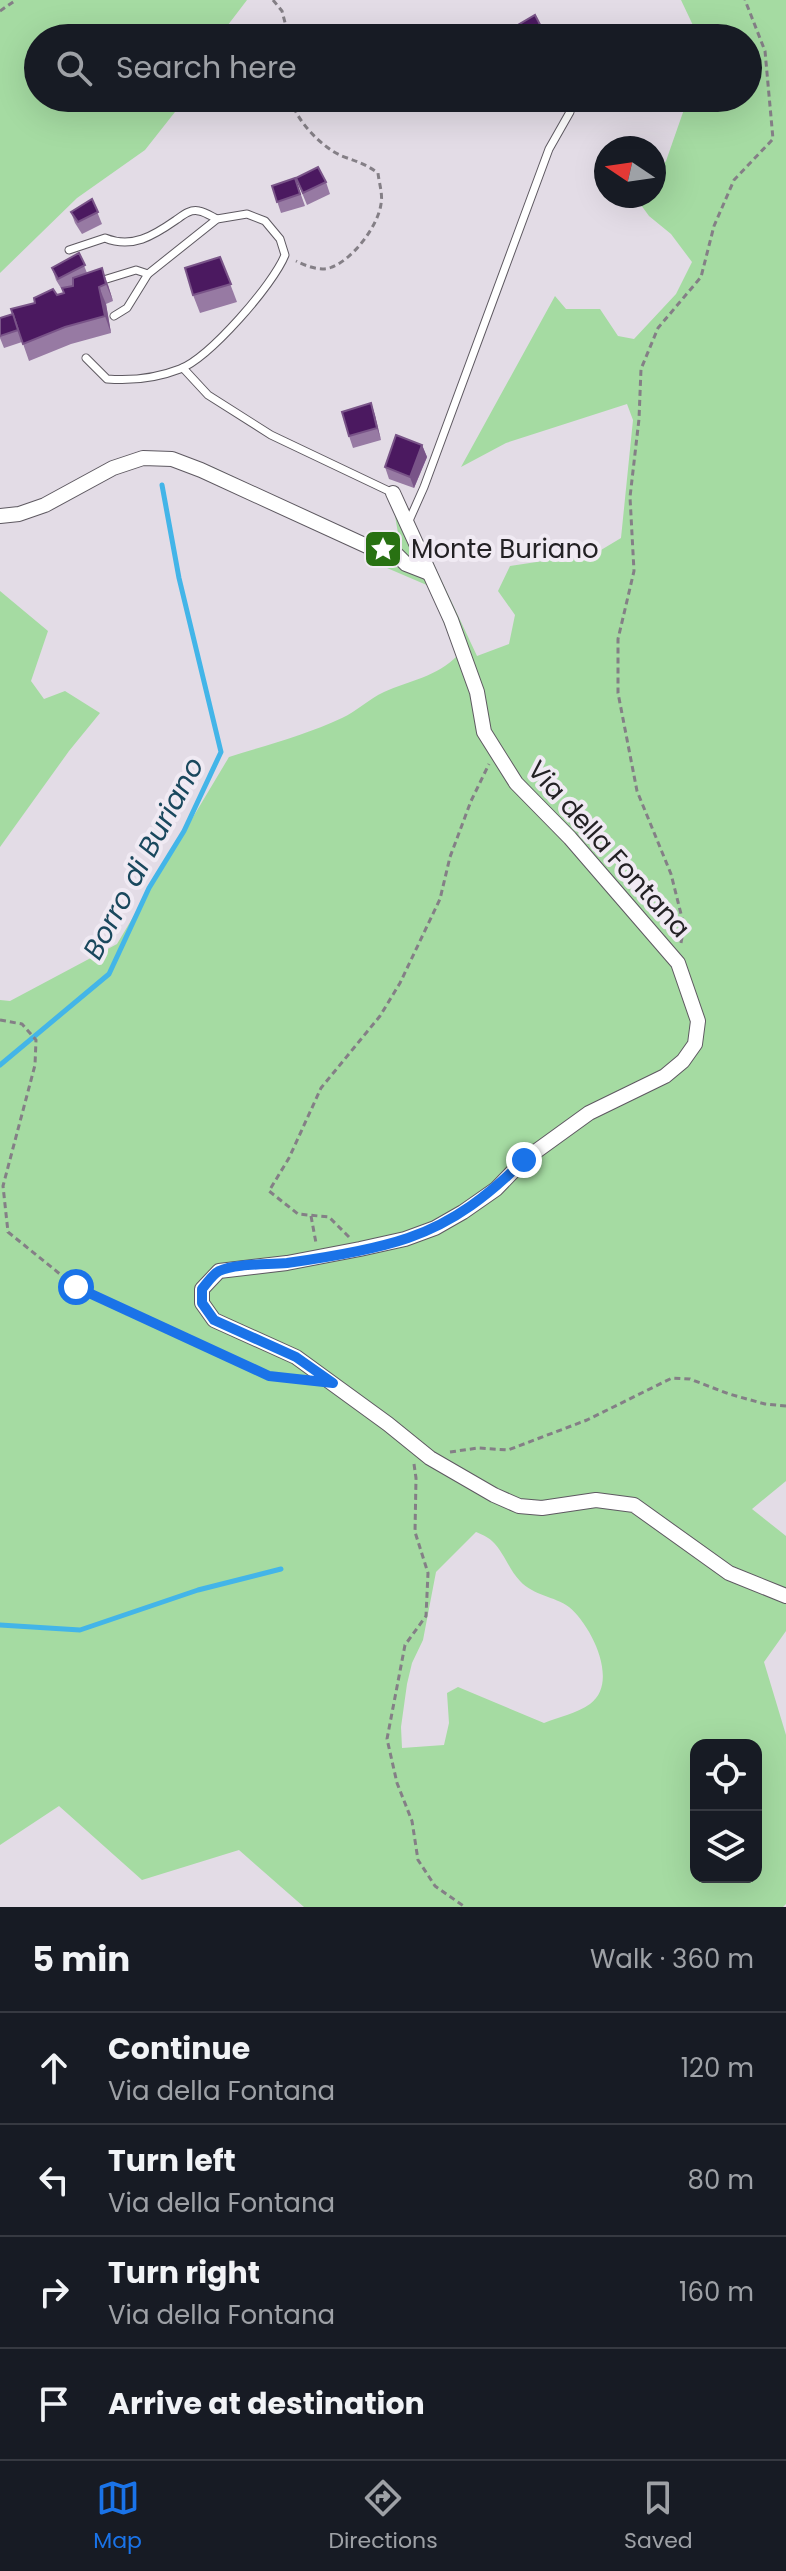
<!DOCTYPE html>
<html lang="en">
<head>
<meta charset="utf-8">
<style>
	:root { --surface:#171b24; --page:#242831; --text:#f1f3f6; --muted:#9ea1a6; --line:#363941; --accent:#1a73e8 }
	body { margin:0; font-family:Poppins,sans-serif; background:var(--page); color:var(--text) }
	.controls { position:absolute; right:24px; bottom:24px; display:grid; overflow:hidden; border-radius:16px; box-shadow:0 8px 32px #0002 }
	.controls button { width:72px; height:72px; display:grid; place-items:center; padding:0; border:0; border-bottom:2px solid var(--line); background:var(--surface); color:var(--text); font:40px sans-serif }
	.compass { position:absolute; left:594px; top:136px; width:72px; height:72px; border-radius:50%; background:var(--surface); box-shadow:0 8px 32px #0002; rotate:283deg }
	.stop { position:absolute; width:24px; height:24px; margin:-18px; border:6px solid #1a73e8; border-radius:50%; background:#fff }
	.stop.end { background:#1a73e8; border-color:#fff; box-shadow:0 2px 8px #0008 }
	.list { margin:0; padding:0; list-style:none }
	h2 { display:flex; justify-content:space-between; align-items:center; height:104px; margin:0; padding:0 32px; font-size:34px }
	h2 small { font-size:26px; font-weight:400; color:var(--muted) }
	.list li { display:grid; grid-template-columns:52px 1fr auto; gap:24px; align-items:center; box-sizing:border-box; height:112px; padding:0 32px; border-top:2px solid var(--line) }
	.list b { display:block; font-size:30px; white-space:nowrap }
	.list p { margin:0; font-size:26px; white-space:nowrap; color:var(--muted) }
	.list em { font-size:26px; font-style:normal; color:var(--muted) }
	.icon { flex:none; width:44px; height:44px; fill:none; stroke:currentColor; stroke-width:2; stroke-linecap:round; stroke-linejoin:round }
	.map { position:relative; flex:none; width:786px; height:1907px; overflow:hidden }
	.search { position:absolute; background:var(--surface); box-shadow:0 8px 32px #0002; left:24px; right:24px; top:24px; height:88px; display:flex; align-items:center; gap:20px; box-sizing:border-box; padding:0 28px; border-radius:44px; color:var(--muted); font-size:30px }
	.sheet { height:552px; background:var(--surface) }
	nav { display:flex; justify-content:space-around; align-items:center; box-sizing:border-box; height:112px; border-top:2px solid var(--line); background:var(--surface); font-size:22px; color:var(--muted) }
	nav a { display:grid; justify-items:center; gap:4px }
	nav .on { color:var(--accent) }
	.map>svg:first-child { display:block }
	.green { fill:#a5dba2; fill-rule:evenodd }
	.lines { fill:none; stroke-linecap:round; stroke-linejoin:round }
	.stream { stroke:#43b5e8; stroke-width:5 }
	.service-casing { stroke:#5e5961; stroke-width:9 }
	.minor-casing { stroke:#5e5961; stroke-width:16 }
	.path { stroke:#847f86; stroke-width:3; stroke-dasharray:6 4; stroke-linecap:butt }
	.service { stroke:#fff; stroke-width:7 }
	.minor { stroke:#fff; stroke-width:14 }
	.wall { fill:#977aa3 }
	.shaded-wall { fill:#795488 }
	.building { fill:#4b1960; stroke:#795488; stroke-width:2 }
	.route { stroke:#1a73e8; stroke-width:10 }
	.labels { text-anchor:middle; stroke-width:8; stroke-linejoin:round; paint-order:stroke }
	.poi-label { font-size:26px; fill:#232124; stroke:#f0eaf3; text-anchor:start }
	.street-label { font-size:26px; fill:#232124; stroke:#f0eaf3 }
	.water-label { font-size:28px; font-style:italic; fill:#19485d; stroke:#f0eaf3 }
</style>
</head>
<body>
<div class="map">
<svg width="786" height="1907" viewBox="0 0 786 1907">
	<rect width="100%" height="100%" fill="#e3dce6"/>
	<g class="green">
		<path d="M 0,0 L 247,0 L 218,38 L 38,38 L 38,98 L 186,98 L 145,150 L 77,198 L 0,273 Z"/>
		<path d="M 681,0 L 786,0 L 786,1481 L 752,1509 L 786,1536 L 786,1631 L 764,1662 L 786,1735 L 786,1904 L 783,1907 L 304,1907 L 239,1850 L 142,1880 L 59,1806 L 0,1845 L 0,1000 L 10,1001 L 117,944 L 229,757 C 267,745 306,735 342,718 C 357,711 369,699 384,692 C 409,681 438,676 457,656 L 429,586 L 387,568 L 380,555 L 178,465 L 157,462 L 140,463 L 121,469 L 31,516 L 0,523 L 0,511 L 15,510 L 42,501 L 83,477 L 126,459 L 166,456 L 213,467 L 360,537 L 375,540 L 398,533 L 394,510 L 416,526 L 477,656 L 509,644 L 515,615 L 498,591 L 510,566 L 596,553 L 621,538 L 633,420 L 627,404 L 506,443 L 461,467 L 555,296 L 566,309 L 600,309 L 618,336 L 634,339 L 676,294 L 692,262 L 671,234 L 649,216 L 641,205 L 632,205 L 638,196 L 654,196 L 654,176 L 666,161 L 688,98 L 748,98 L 748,38 L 699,38 ZM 476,1532 C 481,1534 488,1537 492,1541 C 504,1552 509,1570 520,1581 C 534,1596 554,1596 569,1607 C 591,1625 620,1682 590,1704 C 577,1713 559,1717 544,1723 L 458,1687 L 447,1693 L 449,1723 L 444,1745 L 402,1748 L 401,1727 L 407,1684 L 412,1663 L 423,1640 L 436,1572 ZM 696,1745 L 756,1745 L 756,1877 L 696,1877 Z"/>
		<path d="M 0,591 L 48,631 L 31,681 L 44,699 L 65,691 L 100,713 L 69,751 L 0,847 Z"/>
	</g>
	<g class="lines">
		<g class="stream">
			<path d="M 0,1065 L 109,974 L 149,888 L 184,831 L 221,752 L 179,578 L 162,485"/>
			<path d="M 0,1625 L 80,1630 L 198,1590 L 281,1569"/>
		</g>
		<defs>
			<g id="service">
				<path d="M 69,250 L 105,238 C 132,249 153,236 176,220 C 183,215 190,209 199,211 C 205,212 211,216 217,219"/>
				<path d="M 97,282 L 136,270 L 148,274"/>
				<path d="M 86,358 L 107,379 C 132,381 157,378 180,369 C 210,357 273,285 285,255 L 280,239 L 265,221 L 247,214 L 217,219 L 148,274 L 127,308 L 114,316"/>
				<path d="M 183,368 L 208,395 L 271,435 L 393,493"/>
				<path d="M 408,523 L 424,487 L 549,149 L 570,112"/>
			</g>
			<g id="minor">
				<path d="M 393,493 L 451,620 L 477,692 L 484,732 L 516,783 L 570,838 L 678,963 L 698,1021 L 695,1044 L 683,1061 L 665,1076 L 589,1113 L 524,1160 L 496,1189 L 463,1212 L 435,1228 L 405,1239 L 360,1249 L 287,1263 L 219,1271 L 202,1289 L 202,1303 L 214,1320 L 296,1357 L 388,1424 L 430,1458 L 494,1495 L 519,1506 L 542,1508 L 596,1500 L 634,1505 L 729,1573 L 786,1596"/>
				<path d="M 0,516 L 19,514 L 45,505 L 113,468 L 143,458 L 172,459 L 201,470 L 369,547 L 391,549 L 406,564 L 429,573"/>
			</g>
		</defs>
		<use href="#service" class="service-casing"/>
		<use href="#minor" class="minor-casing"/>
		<g class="path">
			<path d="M 273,0 L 282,11 L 289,38"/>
			<path d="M 0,11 L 16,0"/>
			<path d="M 290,98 C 296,120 321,147 342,156 C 355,161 366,164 378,173 C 379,183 383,194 381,204 C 378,226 353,259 332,267 C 321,272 306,266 296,261"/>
			<path d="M 681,943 L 684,926 L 671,874 L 637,791 L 618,693 L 618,639 L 634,571 L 630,497 L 639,419 L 641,369 L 658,328 L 701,277 L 714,226 L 734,180 L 773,139 L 765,51 L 745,0"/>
			<path d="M 0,1020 L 22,1024 L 36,1040 L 35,1065 L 3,1186 L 8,1232 L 76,1287 L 269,1376 L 301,1379"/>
			<path d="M 311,1216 L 316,1243"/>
			<path d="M 349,1237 L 329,1217 L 298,1214 L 269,1191 L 289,1158 L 321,1088 L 380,1016 L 400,983 L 440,899 L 450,857 L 471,801 L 489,764"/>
			<path d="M 450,1452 L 478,1448 L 508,1450 L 587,1420 L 672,1378 L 690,1379 L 729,1394 L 765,1404 L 786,1406"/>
			<path d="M 414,1464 L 416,1478 L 415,1532 L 428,1573 L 426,1616 L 405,1645 L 387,1739 L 397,1783 L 412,1821 L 418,1860 L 435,1886 L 465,1907"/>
		</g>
		<use href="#service" class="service"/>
		<use href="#minor" class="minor"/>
	</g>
	<g class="wall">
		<path d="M 551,98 L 572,98 L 574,101 L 555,109 Z"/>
		<path d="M 295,178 L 305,206 L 281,213 L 272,186 Z"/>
		<path d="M 296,178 L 326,182 L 330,194 L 307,205 Z"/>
		<path d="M 92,199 L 102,224 L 82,234 L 75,223 L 71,212 Z"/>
		<path d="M 79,253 L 87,273 L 108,285 L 113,301 L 106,304 L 111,333 L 71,344 L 29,361 L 20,335 L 22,342 L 4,348 L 0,338 L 0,318 L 13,314 L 35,303 L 64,293 L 56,280 L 52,268 Z"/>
		<path d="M 220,257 L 237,302 L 200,313 L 193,295 Z"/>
		<path d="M 371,403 L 381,440 L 353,448 L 349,436 Z"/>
		<path d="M 422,445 L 427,457 L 414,488 L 389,479 L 385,467 Z"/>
	</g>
	<g class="shaded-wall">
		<path d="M 102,268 L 108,285 L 113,301 L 106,284 Z"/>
		<path d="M 99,287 L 106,304 L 111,333 L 105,316 Z"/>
		<path d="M 371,403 L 375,415 L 381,440 L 377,428 Z"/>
		<path d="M 422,445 L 427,457 L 414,488 L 410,477 Z"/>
	</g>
	<g class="building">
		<path d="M 535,15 L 547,38 L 524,38 L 518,25 Z"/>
		<path d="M 318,167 L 326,182 L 303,193 L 296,178 Z"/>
		<path d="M 295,178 L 300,194 L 277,202 L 272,186 Z"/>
		<path d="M 92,199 L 98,212 L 78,222 L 71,212 Z"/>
		<path d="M 79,253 L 85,265 L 58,279 L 52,268 Z"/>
		<path d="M 220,257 L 231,284 L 193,295 L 185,268 Z"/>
		<path d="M 102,268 L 106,284 L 99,287 L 105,316 L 65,327 L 23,344 L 11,309 L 35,303 L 34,298 L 53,289 L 57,295 L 64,293 L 62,288 L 73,286 L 73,278 Z"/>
		<path d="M 13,314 L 18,330 L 0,336 L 0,318 Z"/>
		<path d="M 371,403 L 377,428 L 349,436 L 342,412 Z"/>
		<path d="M 396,435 L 422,445 L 410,477 L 385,467 Z"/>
	</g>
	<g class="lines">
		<path class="route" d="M 76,1287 L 269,1376 L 333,1383 L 296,1357 L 214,1320 L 202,1303 L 202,1289 C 207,1283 213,1274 219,1271 C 236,1263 268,1265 287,1263 C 323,1258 373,1250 408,1238 C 455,1222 490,1194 524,1160"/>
	</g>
	<defs>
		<symbol id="sight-square" viewBox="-11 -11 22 22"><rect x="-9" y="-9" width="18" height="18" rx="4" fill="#287112" stroke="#f0eaf3"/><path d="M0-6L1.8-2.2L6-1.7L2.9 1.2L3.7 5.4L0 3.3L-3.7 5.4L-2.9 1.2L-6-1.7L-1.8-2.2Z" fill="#fff"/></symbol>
	</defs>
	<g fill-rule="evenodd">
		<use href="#sight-square" x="361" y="527" width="44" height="44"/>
	</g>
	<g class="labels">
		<g class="poi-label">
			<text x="411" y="558">Monte Buriano</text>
		</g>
		<g class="street-label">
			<text transform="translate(609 849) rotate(48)" y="9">Via della Fontana</text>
		</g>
		<g class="water-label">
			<text transform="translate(143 858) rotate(-62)" y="10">Borro di Buriano</text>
		</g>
	</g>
</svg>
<div class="controls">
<button><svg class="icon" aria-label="locate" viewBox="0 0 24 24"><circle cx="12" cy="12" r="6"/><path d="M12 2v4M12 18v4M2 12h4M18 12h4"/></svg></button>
<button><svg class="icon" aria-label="layers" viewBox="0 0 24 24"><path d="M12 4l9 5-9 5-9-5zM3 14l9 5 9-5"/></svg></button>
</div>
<svg class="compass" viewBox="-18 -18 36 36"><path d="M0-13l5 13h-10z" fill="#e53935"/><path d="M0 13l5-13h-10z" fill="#9ea1a6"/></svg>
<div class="stop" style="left:76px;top:1287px"></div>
<div class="stop end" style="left:524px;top:1160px"></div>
<div class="search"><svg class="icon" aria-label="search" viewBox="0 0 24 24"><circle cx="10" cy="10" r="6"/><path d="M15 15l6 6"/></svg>Search here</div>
</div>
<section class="sheet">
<h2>5 min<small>Walk · 360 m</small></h2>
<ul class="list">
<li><svg class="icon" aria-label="ahead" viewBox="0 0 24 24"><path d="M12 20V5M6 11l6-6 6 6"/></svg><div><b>Continue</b><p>Via della Fontana</p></div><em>120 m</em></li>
<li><svg class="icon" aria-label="left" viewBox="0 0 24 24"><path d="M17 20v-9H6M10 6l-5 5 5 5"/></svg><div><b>Turn left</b><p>Via della Fontana</p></div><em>80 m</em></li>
<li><svg class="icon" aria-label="right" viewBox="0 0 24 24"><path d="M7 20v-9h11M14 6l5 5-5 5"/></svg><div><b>Turn right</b><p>Via della Fontana</p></div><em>160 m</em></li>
<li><svg class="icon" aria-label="arrive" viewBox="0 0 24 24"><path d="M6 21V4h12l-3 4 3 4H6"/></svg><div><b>Arrive at destination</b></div></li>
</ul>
</section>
<nav>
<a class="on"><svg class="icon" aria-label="map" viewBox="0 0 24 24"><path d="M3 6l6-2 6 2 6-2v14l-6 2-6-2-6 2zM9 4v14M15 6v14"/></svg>Map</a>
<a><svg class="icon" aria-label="directions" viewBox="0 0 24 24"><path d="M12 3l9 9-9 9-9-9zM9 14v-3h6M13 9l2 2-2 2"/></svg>Directions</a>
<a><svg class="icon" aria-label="saved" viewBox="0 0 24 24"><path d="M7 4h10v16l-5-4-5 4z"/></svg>Saved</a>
</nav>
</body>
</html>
